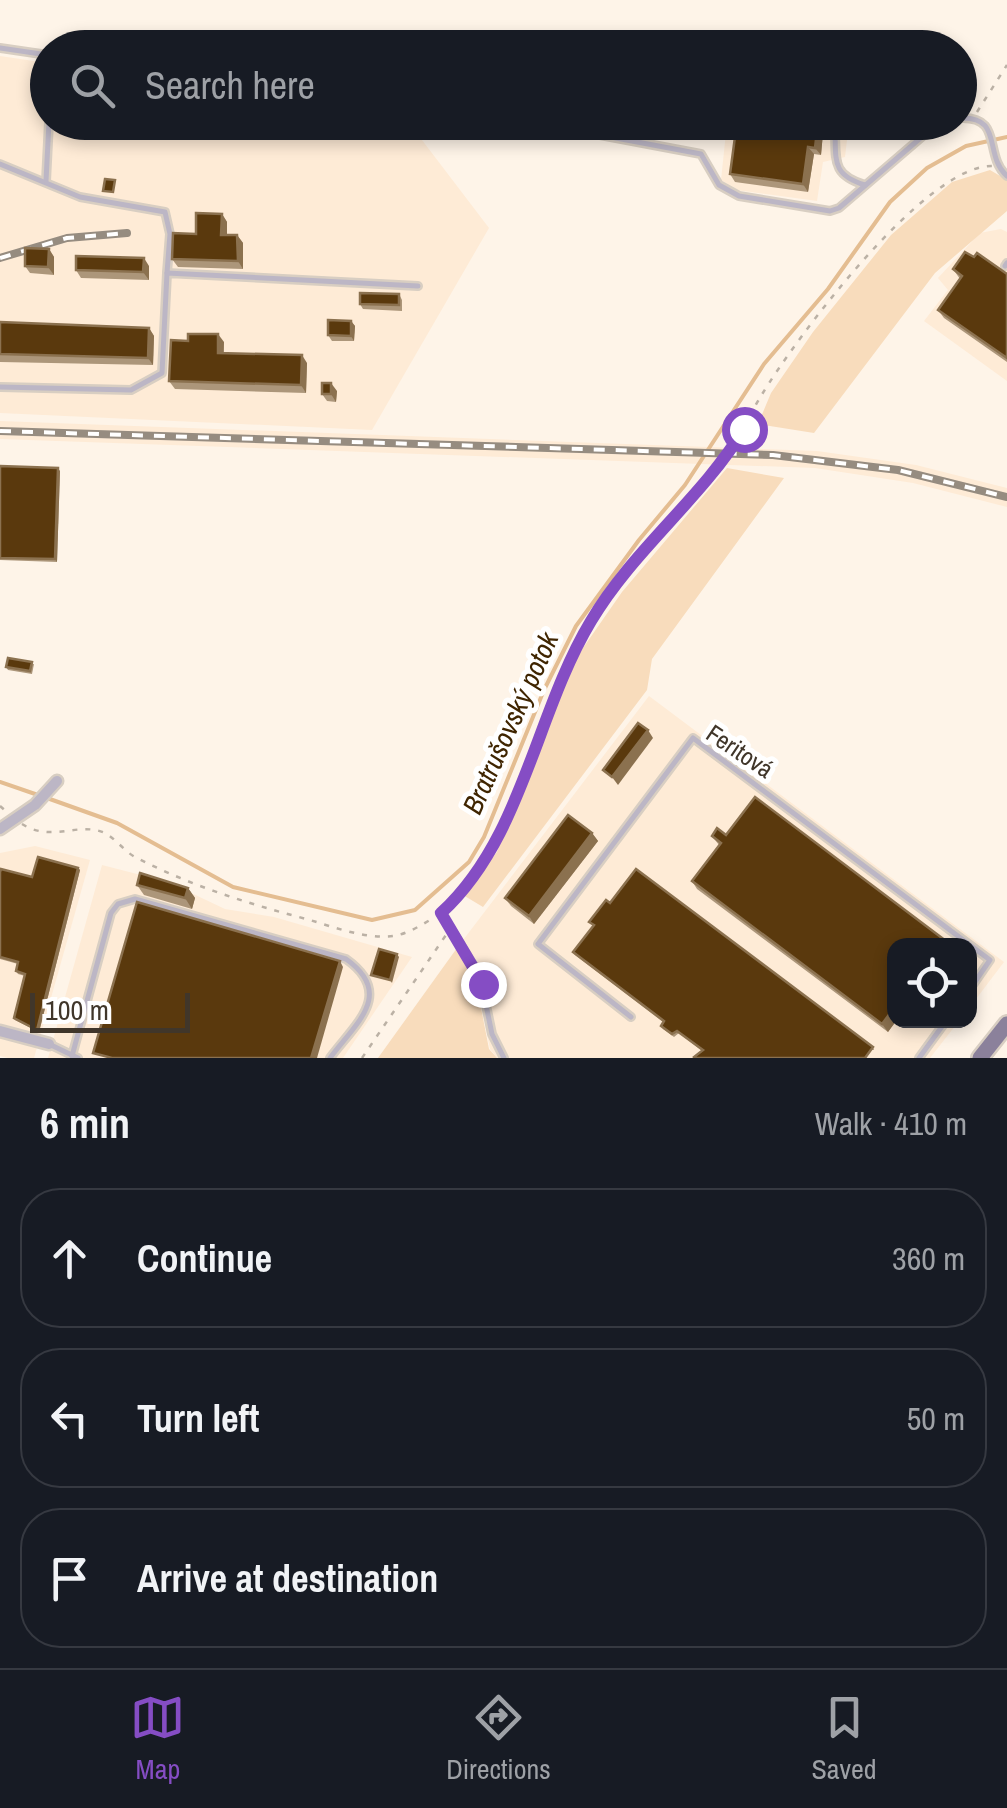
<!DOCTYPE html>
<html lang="en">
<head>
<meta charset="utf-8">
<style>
	:root { --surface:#171b24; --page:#20242c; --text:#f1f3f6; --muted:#9ea1a6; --line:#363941; --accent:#854dc4 }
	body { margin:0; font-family:"Archivo Narrow",sans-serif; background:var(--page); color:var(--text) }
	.controls { position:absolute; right:30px; bottom:30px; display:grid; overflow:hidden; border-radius:20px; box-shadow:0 5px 15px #0003 }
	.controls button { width:90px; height:90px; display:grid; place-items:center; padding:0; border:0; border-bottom:2px solid var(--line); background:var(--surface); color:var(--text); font:50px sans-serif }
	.scale { position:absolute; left:30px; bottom:25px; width:160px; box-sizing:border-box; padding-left:10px; border:5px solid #40362a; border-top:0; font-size:28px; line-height:35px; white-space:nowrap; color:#40362a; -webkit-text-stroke:8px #fff; paint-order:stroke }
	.stop { position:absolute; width:30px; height:30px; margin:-22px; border:8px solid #854dc4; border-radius:50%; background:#fff }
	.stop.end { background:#854dc4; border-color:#fff; box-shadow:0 2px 10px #0008 }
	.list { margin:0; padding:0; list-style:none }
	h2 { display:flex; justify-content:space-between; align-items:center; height:130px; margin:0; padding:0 40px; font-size:42px }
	h2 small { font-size:32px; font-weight:400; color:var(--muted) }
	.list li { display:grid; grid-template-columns:65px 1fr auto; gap:30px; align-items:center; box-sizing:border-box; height:140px; margin:0 20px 20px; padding:0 20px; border:2px solid var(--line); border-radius:40px }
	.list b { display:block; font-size:38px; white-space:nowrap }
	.list em { font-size:32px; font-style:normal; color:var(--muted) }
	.icon { flex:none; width:55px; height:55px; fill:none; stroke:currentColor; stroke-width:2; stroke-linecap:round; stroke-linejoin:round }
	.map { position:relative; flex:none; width:1007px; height:1058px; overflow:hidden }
	.search { position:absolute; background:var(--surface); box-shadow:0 5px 15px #0003; left:30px; right:30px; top:30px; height:110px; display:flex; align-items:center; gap:25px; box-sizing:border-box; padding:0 35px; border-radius:55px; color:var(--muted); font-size:38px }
	.sheet { height:610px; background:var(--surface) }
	nav { display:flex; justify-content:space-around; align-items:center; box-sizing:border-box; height:140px; border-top:2px solid var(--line); background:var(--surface); font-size:28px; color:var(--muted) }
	nav a { display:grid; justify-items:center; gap:5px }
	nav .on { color:var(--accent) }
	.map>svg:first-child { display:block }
	.built { fill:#feebd6 }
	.green { fill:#f8dcbc }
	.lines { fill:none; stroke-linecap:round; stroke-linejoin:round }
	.stream { stroke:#e4bd91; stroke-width:4 }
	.lane-casing { stroke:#d8cec2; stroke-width:10 }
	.street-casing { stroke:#d8cec2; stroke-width:15 }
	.primary-casing { stroke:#d8cec2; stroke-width:20 }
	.path { stroke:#bbb1a5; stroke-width:2.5; stroke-dasharray:5 8; stroke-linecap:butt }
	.lane { stroke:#bcb6c5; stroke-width:5 }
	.street { stroke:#bcb6c5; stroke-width:10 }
	.primary { stroke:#8b819b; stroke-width:15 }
	.rail-casing { stroke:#968c80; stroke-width:8 }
	.rail { stroke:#fff; stroke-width:4; stroke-dasharray:11; stroke-linecap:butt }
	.wall { fill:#ac967a }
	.shaded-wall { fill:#8b714f }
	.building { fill:#5a390d; stroke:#8b714f; stroke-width:2.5 }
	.route { stroke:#854dc4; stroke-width:12 }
	.labels { text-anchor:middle; stroke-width:10; stroke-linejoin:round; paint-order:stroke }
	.street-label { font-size:25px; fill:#40362a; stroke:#fff }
	.water-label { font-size:28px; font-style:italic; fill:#3f2501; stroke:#fff }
</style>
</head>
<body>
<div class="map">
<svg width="1007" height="1058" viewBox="0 0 1007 1058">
	<rect width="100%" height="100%" fill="#fef4e8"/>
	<g class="built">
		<path d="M 0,56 L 47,63 L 48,122 L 409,123 L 489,228 L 372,430 L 0,413 Z"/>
		<path d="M 727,123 L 849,123 L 845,157 L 823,162 L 817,201 L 736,190 L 721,180 Z"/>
		<path d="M 1001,229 L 1007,232 L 1007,381 L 924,321 L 948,290 L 938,278 L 980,233 Z"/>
		<path d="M 0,421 L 817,451 L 916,465 L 991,484 L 1007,488 L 1007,507 L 913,483 L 815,468 L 0,439 Z"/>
		<path d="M 649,696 L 1004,962 L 970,1007 L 970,946 L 894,946 L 894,1021 L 959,1021 L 930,1058 L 497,1058 L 490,1049 L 475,977 L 457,948 Z"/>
		<path d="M 35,846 L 90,860 L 34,1058 L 8,1058 L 0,1056 L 0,853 Z"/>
		<path d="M 102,865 L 168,882 L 225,909 L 274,917 L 412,957 L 343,1058 L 48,1058 Z"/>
	</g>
	<g class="green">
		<path d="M 990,170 L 1007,180 L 1007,211 L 935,273 L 814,433 L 758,424 L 771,393 L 813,332 L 891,235 L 952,182 Z"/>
		<path d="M 727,468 L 784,478 L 652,659 L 647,690 L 483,907 L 463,895 L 497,852 L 560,681 L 622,592 Z"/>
		<path d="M 457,948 L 475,977 L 489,1049 L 497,1058 L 378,1058 Z"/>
	</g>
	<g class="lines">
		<g class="stream">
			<path d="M 0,782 L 38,795"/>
			<path d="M 47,798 L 117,823 L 233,887 L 372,920 L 415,910 L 469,862 L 484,837 L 544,690 L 576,626 L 639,540 L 685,485 L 764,364 L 828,289 L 890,202 L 927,168 L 966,146 L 1007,137"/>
		</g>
		<defs>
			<g id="lane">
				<path d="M 0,48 L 48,55"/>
				<path d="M 960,118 C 1004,116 983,155 1007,176"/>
				<path d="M 326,122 L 352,134"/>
				<path d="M 531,122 L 701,154 L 719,185 L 739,196 L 830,211 L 839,208 L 924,135 L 944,122"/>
				<path d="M 835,132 C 836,161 832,175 865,185"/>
				<path d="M 0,164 L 80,197 L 165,212 L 170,234 L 167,273"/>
				<path d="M 46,181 L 49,122"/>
				<path d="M 1005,266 L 1007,263"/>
				<path d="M 0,387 L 131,390 L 162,373 L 167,273 L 418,286"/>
				<path d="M 441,913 L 480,976 L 492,1034 L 504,1058"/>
				<path d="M 631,1017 L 538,944 L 693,738 L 990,960 L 970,989"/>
				<path d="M 51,1045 L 78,1058"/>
				<path d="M 72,1056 L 111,913 L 118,904 L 135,899 L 346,959 C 395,994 356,1023 330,1058"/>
				<path d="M 919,1058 L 946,1021"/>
			</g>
			<g id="street">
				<path d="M 0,829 L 35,805 L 57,781"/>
				<path d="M 0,1031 L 49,1044"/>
			</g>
			<path id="primary" d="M 980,1058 L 1007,1024"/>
		</defs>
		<use href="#lane" class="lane-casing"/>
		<use href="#street" class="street-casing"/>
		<use href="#primary" class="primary-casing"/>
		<g class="path">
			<path d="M 977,112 L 1007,65"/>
			<path d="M 0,806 L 8,813"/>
			<path d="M 22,824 C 52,843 78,821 105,833 C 116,839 124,851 135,857 C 191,886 249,904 310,920 C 336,928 366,939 393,936 C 408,934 423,924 435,917"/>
			<path d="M 446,909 C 517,844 542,710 588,626 C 623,561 685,515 728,456 C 741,437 749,415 761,396 C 795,339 925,165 992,166"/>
			<path d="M 362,1058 L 446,935"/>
		</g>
		<use href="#lane" class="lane"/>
		<use href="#street" class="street"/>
		<use href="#primary" class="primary"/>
		<defs>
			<g id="rail">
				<path d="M 0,258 L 67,238 L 127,233"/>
				<path d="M 0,431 L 773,455 L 898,470 L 1007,497"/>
			</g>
		</defs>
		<use href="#rail" class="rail-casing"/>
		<use href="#rail" class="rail"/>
	</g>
	<g class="wall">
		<path d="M 355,122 L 381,122 L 382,124 L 376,136 L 358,127 Z"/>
		<path d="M 737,122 L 824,122 L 821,155 L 814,154 L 808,192 L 735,182 L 730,174 Z"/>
		<path d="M 222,214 L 227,222 L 227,235 L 237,235 L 243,243 L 243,269 L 178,267 L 172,259 L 196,234 Z"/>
		<path d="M 49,249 L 54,257 L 54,275 L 30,273 L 25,266 Z"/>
		<path d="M 974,257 L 1007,274 L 1007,362 L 944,318 L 938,310 L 960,279 L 953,269 Z"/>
		<path d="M 149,266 L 149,280 L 81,278 L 76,270 Z"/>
		<path d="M 399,294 L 402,300 L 402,311 L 363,309 L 360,304 Z"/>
		<path d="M 351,321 L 355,326 L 354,341 L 332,341 L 328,335 Z"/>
		<path d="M 0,322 L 149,328 L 154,336 L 153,365 L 0,362 Z"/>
		<path d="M 224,342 L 224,353 L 307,363 L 306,393 L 175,389 L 169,381 Z"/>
		<path d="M 337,391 L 336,402 L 327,401 L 322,394 Z"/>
		<path d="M 0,466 L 60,471 L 57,562 L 0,560 Z"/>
		<path d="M 34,664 L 32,674 L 8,670 L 6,667 Z"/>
		<path d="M 592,833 L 598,841 L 534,924 L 511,906 L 505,898 Z"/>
		<path d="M 726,835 L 946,941 L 888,1032 L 697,889 L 692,881 L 719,845 L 712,836 Z"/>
		<path d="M 78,868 L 80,870 L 39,1032 L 15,1020 L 14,1018 L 25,976 L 18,974 L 16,971 L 18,964 L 0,959 L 0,872 L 32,877 Z"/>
		<path d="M 137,885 L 188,888 L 195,898 L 192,909 L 144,895 Z"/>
		<path d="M 591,924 L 873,1047 L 874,1050 L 702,1051 L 679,1033 L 674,1037 L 663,1029 L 661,1026 L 663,1022 L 575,955 L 573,952 L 593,926 Z"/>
	</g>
	<g class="shaded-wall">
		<path d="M 373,122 L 381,122 L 382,124 L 376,136 L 371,128 Z"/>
		<path d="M 818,122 L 824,122 L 821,155 L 815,148 Z"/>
		<path d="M 808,147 L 814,154 L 808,192 L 803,184 Z"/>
		<path d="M 222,214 L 227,222 L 227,242 L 221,235 Z"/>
		<path d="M 237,235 L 243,243 L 243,269 L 238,261 Z"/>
		<path d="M 49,249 L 54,257 L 54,275 L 48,267 Z"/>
		<path d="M 144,258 L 149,266 L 149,280 L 143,272 Z"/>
		<path d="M 351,321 L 355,326 L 354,341 L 351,336 Z"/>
		<path d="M 149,328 L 154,336 L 153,365 L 148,358 Z"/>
		<path d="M 218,334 L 224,342 L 223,360 L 218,353 Z"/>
		<path d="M 302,355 L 307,363 L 306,393 L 301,385 Z"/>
		<path d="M 331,383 L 337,391 L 336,402 L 331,394 Z"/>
		<path d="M 58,468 L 60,471 L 57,562 L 55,559 Z"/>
		<path d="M 648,730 L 653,738 L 618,785 L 612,777 Z"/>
		<path d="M 592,833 L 598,841 L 534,924 L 529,916 Z"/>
		<path d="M 78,868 L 80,870 L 39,1032 L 37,1030 Z"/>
		<path d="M 188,888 L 195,898 L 192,909 L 185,898 Z"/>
		<path d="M 397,954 L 399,957 L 392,983 L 390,980 Z"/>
		<path d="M 340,961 L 343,967 L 317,1058 L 311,1058 Z"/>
		<path d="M 894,1008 L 894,1020 L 897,1020 L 888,1032 L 882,1024 Z"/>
	</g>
	<g class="building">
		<path d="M 359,122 L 373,122 L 371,128 Z"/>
		<path d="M 737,122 L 818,122 L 815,148 L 808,147 L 803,184 L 730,174 Z"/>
		<path d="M 105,179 L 115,180 L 113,192 L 103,191 Z"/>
		<path d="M 196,213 L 222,214 L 221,235 L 237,235 L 238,261 L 172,259 L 173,233 L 196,234 Z"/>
		<path d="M 25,248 L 49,249 L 48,267 L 25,266 Z"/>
		<path d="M 965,252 L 974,257 L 977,253 L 1007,274 L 1007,358 L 938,310 L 962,276 L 953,269 Z"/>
		<path d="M 76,256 L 144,258 L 143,272 L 76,270 Z"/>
		<path d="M 360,293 L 399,294 L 399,305 L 360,304 Z"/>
		<path d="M 328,320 L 351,321 L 351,336 L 328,335 Z"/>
		<path d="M 0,322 L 149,328 L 148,358 L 0,354 Z"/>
		<path d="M 188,334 L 218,334 L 218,353 L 302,355 L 301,385 L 169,381 L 171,340 L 188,341 Z"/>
		<rect x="322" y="383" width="9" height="11"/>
		<path d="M 0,466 L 58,468 L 55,559 L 0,558 Z"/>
		<path d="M 8,658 L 32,662 L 30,671 L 6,667 Z"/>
		<path d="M 638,723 L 648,730 L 612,777 L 603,770 Z"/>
		<path d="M 755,797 L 946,941 L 942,946 L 894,946 L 894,1008 L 882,1024 L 692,881 L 721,843 L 712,836 L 717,828 L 726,835 Z"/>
		<path d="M 568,815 L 592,833 L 529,916 L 505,898 Z"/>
		<path d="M 38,857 L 78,868 L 37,1030 L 14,1018 L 25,974 L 16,971 L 18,962 L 0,957 L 0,872 L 1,869 L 32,877 Z"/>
		<path d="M 636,869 L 873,1047 L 865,1058 L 695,1058 L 694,1057 L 703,1050 L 677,1031 L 672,1034 L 661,1026 L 664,1021 L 573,952 L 594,925 L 589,922 L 606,900 L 610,903 Z"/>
		<path d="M 140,873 L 188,888 L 185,898 L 137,885 Z"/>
		<path d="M 137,902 L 340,961 L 311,1058 L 112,1058 L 93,1053 Z"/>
		<path d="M 379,949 L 397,954 L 390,980 L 371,975 Z"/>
	</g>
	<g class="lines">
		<path class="route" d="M 483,984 L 441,913 C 523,838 535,714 591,621 C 633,550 701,499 744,429"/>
	</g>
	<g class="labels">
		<g class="street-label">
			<text transform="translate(740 751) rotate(34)" y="9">Feritová</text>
		</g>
		<g class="water-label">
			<text transform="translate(510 723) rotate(-66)" y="10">Bratrušovský potok</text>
		</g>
	</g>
</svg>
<div class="controls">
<button><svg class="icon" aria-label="locate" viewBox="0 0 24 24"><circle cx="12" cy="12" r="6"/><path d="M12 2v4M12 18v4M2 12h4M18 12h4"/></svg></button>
</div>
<div class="scale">100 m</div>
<div class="stop" style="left:744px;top:429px"></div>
<div class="stop end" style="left:483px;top:984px"></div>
<div class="search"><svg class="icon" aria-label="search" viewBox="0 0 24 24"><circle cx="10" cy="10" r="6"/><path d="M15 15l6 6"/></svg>Search here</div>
</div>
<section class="sheet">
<h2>6 min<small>Walk · 410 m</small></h2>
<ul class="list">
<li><svg class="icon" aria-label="ahead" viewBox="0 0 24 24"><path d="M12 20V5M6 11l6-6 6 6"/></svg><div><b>Continue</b></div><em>360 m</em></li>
<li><svg class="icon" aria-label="left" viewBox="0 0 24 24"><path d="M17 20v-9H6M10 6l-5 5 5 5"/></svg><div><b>Turn left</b></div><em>50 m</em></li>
<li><svg class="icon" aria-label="arrive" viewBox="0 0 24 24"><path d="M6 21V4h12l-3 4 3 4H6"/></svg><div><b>Arrive at destination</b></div></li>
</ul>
</section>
<nav>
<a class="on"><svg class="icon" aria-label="map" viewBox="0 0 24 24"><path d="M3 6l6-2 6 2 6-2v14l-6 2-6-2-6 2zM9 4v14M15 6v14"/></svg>Map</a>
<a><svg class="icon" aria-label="directions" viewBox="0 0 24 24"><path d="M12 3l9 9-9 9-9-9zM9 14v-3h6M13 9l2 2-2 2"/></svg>Directions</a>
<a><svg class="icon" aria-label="saved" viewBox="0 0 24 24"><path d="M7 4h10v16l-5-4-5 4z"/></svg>Saved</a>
</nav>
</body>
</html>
